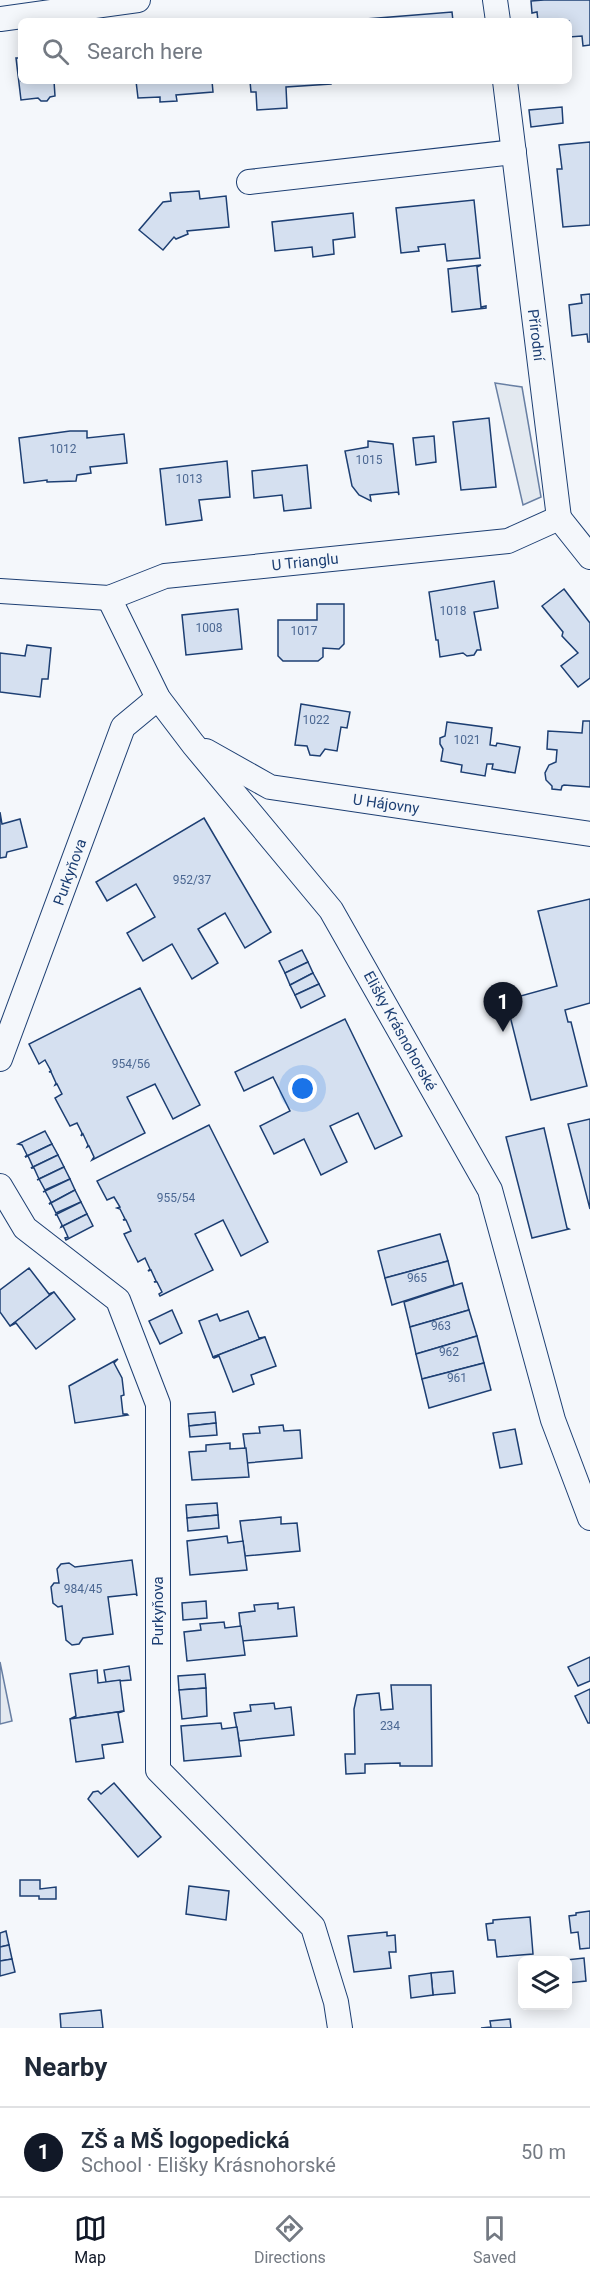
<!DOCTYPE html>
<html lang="en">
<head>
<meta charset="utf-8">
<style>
	:root { --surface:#fff; --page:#f2f2f3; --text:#1f2937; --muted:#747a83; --line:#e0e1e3; --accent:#111827 }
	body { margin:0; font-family:Roboto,sans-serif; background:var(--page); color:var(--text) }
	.controls { position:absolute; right:18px; bottom:18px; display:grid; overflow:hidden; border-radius:9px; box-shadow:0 3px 15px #0003 }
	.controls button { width:54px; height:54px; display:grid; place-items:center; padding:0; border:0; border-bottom:2px solid var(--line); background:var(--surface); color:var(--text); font:30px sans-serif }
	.you { position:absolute; left:303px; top:1089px; width:21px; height:21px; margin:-15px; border:4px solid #fff; border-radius:50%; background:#1a73e8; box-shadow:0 0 0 9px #1a73e833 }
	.badge { display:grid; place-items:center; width:39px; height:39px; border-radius:50%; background:var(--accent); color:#fff; font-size:20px; font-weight:700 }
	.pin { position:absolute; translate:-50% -50px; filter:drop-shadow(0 2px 3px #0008) }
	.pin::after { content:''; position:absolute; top:32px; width:21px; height:18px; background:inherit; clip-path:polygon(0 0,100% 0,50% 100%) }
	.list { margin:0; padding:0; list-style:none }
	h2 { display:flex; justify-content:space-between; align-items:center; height:78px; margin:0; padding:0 24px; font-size:26px }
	h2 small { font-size:20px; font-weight:400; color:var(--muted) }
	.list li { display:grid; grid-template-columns:39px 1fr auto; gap:18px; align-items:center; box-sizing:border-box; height:90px; padding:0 24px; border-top:2px solid var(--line) }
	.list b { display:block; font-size:22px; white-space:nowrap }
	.list p { margin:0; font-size:20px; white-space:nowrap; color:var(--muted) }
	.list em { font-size:20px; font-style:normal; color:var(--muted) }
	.icon { flex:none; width:33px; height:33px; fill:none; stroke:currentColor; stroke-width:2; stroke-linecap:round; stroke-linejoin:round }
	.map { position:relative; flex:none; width:590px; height:2028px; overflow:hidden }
	.search { position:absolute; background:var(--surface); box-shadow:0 3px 15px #0003; left:18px; right:18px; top:18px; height:66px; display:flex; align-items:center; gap:15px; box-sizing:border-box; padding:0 21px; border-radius:9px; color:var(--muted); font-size:22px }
	.sheet { height:168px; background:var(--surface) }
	nav { display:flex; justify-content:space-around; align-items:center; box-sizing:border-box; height:84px; border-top:2px solid var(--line); background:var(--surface); font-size:16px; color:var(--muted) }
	nav a { display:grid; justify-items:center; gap:3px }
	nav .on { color:var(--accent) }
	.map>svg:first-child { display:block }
	.green { fill:#e3e9f0; stroke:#687fa3; stroke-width:1.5 }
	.building { fill:#d5e0f0; stroke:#1d3f73; stroke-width:1.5 }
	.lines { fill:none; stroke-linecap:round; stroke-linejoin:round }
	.street-casing { stroke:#1d3f73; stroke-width:26 }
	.street { stroke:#f4f7fb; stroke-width:24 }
	.labels { text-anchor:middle; stroke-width:4.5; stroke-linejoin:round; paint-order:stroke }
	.number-label { font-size:12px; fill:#4b6792 }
	.street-label { font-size:15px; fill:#1d3f73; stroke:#f4f7fb }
</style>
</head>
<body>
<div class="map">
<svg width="590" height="2028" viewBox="0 0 590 2028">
	<rect width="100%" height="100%" fill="#f4f7fb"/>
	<g class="green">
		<path d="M 495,383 L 522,387 L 541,497 L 523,505 Z"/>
		<path d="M 0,1662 L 12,1721 L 0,1724 Z"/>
	</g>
	<g class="building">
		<path d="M 544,0 L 590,0 L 590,45 L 583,46 L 582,36 L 569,37 L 569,21 L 538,21 L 537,12 L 532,13 L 531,1 Z"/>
		<path d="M 452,12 L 453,21 L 366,21 L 366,19 Z"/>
		<path d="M 16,58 L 21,58 L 21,81 L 54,81 L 55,96 L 50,97 L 47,101 L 41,101 L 38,98 L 21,100 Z"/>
		<path d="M 136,81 L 212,81 L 213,92 L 176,95 L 177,101 L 160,102 L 160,97 L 138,98 Z"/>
		<path d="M 250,81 L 331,81 L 331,84 L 286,87 L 287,108 L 257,110 L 256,92 L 251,92 Z"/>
		<path d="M 562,107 L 563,123 L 531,127 L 529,110 Z"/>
		<path d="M 590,142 L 590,225 L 563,227 L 557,169 L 562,169 L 559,145 Z"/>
		<path d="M 199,191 L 200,199 L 226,196 L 229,227 L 187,231 L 188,234 L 176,239 L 174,237 L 163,250 L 139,230 L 163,202 L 171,201 L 170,193 Z"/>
		<path d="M 474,200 L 480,258 L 447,261 L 445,244 L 418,247 L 419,251 L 401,253 L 396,208 Z"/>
		<path d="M 353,213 L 355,237 L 333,240 L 334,254 L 313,257 L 312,247 L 275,251 L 272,222 Z"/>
		<path d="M 481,265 L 477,267 L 481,307 L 486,306 L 486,308 L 452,312 L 448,269 Z"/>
		<path d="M 590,294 L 590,342 L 588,342 L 587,334 L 572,336 L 569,305 L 582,303 L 581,295 Z"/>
		<path d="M 489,418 L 496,487 L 461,490 L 453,422 Z"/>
		<path d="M 70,431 L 87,431 L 87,438 L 124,434 L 127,463 L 90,467 L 91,473 L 77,475 L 76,481 L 47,482 L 47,480 L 24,483 L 19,438 Z"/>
		<path d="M 434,436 L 436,462 L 416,465 L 413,438 Z"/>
		<path d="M 368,441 L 393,444 L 399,495 L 398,492 L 370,495 L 371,501 L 359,495 L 352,486 L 345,451 L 368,447 Z"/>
		<path d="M 227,461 L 230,497 L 199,500 L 202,520 L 166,525 L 160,469 Z"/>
		<path d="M 307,465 L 311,508 L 284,511 L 282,495 L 254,498 L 252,471 Z"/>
		<path d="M 494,581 L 498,608 L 474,612 L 481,650 L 477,650 L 474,655 L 467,656 L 463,653 L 440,657 L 438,640 L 436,640 L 429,592 Z"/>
		<path d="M 564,589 L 590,623 L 590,678 L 578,687 L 561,666 L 578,653 L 562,636 L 563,632 L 542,606 Z"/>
		<path d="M 317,604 L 344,604 L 344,644 L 339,649 L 323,648 L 323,657 L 318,661 L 283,661 L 278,656 L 278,620 L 317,620 Z"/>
		<path d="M 238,609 L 242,649 L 186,655 L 182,615 Z"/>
		<path d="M 27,645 L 51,648 L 48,679 L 42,679 L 40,697 L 0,692 L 0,653 L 25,656 Z"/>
		<path d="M 301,704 L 350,712 L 347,728 L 341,727 L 337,751 L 325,749 L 320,756 L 310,755 L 307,746 L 295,745 Z"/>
		<path d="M 583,721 L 590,721 L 590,787 L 564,785 L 562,786 L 561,790 L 552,789 L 552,786 L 546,780 L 545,773 L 549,765 L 556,762 L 557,750 L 547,749 L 548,731 L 582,733 Z"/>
		<path d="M 447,722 L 492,728 L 490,745 L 496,746 L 497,743 L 520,747 L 515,773 L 492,769 L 493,764 L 487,764 L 485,776 L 461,772 L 462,765 L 441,761 L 443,749 L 440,744 L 440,738 L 445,736 Z"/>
		<path d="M 0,812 L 2,824 L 20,819 L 27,847 L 7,852 L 6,857 L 0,858 Z"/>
		<path d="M 204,818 L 271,932 L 245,948 L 225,913 L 198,929 L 218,963 L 192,979 L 172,944 L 143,961 L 127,933 L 155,917 L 136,884 L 107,901 L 96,882 Z"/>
		<path d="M 590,899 L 590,1003 L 565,1010 L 568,1022 L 571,1022 L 587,1086 L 531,1100 L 506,1000 L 557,986 L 538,911 Z"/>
		<path d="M 302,950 L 308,962 L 285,973 L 279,961 Z"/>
		<path d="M 308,962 L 313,973 L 290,985 L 285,973 Z"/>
		<path d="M 313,973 L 319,984 L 295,995 L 290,985 Z"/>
		<path d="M 319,984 L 325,996 L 301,1008 L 295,995 Z"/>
		<path d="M 140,988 L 200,1105 L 173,1119 L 155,1084 L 127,1097 L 145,1133 L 92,1160 L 94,1157 L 89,1146 L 87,1147 L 88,1145 L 83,1134 L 81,1136 L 82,1133 L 77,1123 L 70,1126 L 55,1098 L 62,1094 L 57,1084 L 55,1085 L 56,1083 L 51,1072 L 49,1072 L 51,1071 L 45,1060 L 39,1064 L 29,1044 Z"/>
		<path d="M 345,1019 L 402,1136 L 375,1149 L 358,1113 L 330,1126 L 347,1162 L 321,1175 L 304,1139 L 274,1154 L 260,1126 L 290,1111 L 273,1077 L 244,1091 L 235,1072 Z"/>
		<path d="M 590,1119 L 590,1209 L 568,1124 Z"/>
		<path d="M 209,1125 L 268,1242 L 241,1256 L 223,1220 L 195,1234 L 213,1270 L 160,1296 L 159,1294 L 162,1292 L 157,1282 L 154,1282 L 156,1281 L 151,1270 L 148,1271 L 150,1269 L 145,1258 L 138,1262 L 124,1234 L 131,1231 L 126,1220 L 123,1220 L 125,1219 L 120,1209 L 117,1208 L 120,1207 L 114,1197 L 107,1200 L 97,1181 Z"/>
		<path d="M 544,1128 L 567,1228 L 569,1229 L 532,1238 L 506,1137 Z"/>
		<path d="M 45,1131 L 52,1144 L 25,1157 L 27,1155 L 22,1145 L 18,1144 Z"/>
		<path d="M 52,1144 L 58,1155 L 31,1168 L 33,1167 L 28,1156 L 25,1157 Z"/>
		<path d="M 58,1155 L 64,1167 L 39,1179 L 34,1168 L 31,1168 Z"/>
		<path d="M 64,1167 L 70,1179 L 45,1190 L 39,1179 L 37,1180 Z"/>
		<path d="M 70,1179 L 75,1190 L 49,1204 L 51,1202 L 45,1191 L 43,1192 Z"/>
		<path d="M 75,1190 L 81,1202 L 56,1213 L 51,1203 L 49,1204 Z"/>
		<path d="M 81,1202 L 87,1214 L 61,1227 L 62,1225 L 57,1215 L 55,1215 Z"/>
		<path d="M 87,1214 L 93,1226 L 66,1240 L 65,1238 L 68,1237 L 63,1226 L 61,1227 Z"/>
		<path d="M 440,1234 L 448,1261 L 385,1278 L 378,1251 Z"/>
		<path d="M 448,1261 L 454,1285 L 392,1305 L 385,1278 Z"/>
		<path d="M 29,1268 L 49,1294 L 54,1292 L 10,1326 L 0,1312 L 0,1290 Z"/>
		<path d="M 462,1283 L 469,1310 L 410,1327 L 404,1302 Z"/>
		<path d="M 54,1292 L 75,1319 L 36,1349 L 16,1323 L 10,1326 Z"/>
		<path d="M 172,1310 L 182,1333 L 160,1344 L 149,1321 Z"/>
		<path d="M 469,1310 L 477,1336 L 416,1354 L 410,1327 Z"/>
		<path d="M 248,1311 L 259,1338 L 265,1337 L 213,1357 L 199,1321 L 217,1314 L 220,1321 Z"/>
		<path d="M 477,1336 L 484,1363 L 422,1379 L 416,1354 Z"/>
		<path d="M 265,1337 L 276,1366 L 251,1375 L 254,1384 L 233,1392 L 219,1356 L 214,1358 L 213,1357 Z"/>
		<path d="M 118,1359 L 114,1363 L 122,1378 L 124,1395 L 121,1396 L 123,1414 L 127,1414 L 128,1415 L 75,1423 L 69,1386 Z"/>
		<path d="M 484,1363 L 491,1390 L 429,1408 L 422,1379 Z"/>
		<path d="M 215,1412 L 216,1423 L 189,1426 L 188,1414 Z"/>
		<path d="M 216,1423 L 217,1435 L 190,1437 L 189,1426 Z"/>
		<path d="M 283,1425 L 284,1431 L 300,1430 L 302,1458 L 247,1463 L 243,1434 L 260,1433 L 259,1427 Z"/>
		<path d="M 515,1429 L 522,1464 L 500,1468 L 493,1433 Z"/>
		<path d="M 230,1443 L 230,1449 L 246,1448 L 249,1477 L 192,1480 L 189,1452 L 206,1451 L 206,1445 Z"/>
		<path d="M 217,1503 L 218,1515 L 187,1518 L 186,1505 Z"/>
		<path d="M 218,1515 L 219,1528 L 188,1531 L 187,1518 Z"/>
		<path d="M 281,1517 L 281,1524 L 297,1523 L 300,1551 L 245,1556 L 240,1521 Z"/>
		<path d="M 227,1536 L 228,1543 L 243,1541 L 247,1570 L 190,1575 L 187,1541 Z"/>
		<path d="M 132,1560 L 137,1596 L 136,1594 L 108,1597 L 113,1634 L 83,1638 L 79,1644 L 72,1645 L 66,1640 L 62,1606 L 58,1607 L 53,1603 L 51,1587 L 54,1583 L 59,1583 L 57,1569 L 61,1564 L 69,1563 L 75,1567 Z"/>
		<path d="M 206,1601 L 207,1618 L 183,1620 L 182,1603 Z"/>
		<path d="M 278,1603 L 278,1609 L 294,1607 L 297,1636 L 242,1641 L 239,1613 L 255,1611 L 254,1605 Z"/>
		<path d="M 224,1622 L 225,1628 L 241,1626 L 245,1655 L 187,1661 L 184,1632 L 201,1630 L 200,1624 Z"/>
		<path d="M 590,1657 L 590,1681 L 578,1686 L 568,1667 Z"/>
		<path d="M 129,1666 L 131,1680 L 106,1682 L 104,1670 Z"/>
		<path d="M 97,1670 L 98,1683 L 120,1680 L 124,1711 L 70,1719 L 76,1716 L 70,1674 Z"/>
		<path d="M 205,1674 L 206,1688 L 179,1690 L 178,1676 Z"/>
		<path d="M 391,1685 L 431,1685 L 432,1766 L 400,1766 L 400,1763 L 365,1764 L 365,1773 L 346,1774 L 345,1754 L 355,1754 L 354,1709 L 357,1695 L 379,1693 L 381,1710 L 393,1709 Z"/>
		<path d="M 206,1688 L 207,1716 L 182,1719 L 179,1690 Z"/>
		<path d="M 590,1689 L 590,1723 L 588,1723 L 575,1696 Z"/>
		<path d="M 274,1703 L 275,1709 L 291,1707 L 294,1735 L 239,1741 L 234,1713 L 251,1711 L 250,1705 Z"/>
		<path d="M 124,1711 L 118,1713 L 123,1742 L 102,1745 L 104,1758 L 76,1762 L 70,1719 Z"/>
		<path d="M 221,1723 L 222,1729 L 237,1727 L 241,1756 L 184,1761 L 181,1726 Z"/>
		<path d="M 114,1783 L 161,1837 L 138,1857 L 88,1799 L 93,1792 L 98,1791 L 101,1794 Z"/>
		<path d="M 20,1880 L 40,1880 L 40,1889 L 56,1887 L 56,1899 L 39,1899 L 39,1896 L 20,1896 Z"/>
		<path d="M 189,1886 L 229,1891 L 226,1920 L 186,1914 Z"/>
		<path d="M 590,1911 L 590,1948 L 580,1949 L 578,1932 L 571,1933 L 569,1916 L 576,1915 L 576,1913 Z"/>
		<path d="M 530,1917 L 533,1954 L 497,1957 L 495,1940 L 488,1940 L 486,1924 L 493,1923 L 493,1920 Z"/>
		<path d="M 6,1931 L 9,1945 L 0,1947 L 0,1933 Z"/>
		<path d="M 387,1932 L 387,1936 L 395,1935 L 396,1952 L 389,1952 L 391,1968 L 354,1972 L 348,1936 Z"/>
		<path d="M 9,1945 L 12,1959 L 0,1961 L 0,1947 Z"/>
		<path d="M 584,1958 L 586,1981 L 568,1983 L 568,1960 L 566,1960 Z"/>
		<path d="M 12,1959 L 15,1972 L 0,1976 L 0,1961 Z"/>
		<path d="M 453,1971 L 455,1993 L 433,1995 L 431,1973 Z"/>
		<path d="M 431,1973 L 433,1995 L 411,1998 L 409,1976 Z"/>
		<path d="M 101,2010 L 103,2028 L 61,2028 L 60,2014 Z"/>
		<path d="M 510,2019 L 511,2028 L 481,2028 L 491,2027 L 490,2021 Z"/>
	</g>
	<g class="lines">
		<defs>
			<g id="street">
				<path d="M 495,0 L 498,21"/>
				<path d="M 0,19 L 138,0"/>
				<path d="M 505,81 L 559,518"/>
				<path d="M 249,182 L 514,152"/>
				<path d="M 559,518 L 590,557"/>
				<path d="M 0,591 L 109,598 L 165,576 L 508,541 L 559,518"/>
				<path d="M 109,598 L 158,698 L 193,744 L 331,910 L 490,1190 L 553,1420 L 590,1518"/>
				<path d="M 206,751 L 270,787 L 590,834"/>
				<path d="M 0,1059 L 123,727 L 158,698"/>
				<path d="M 0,1186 L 25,1228 L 118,1300 L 158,1404 L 158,1770 L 313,1927 L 336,2002 L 340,2028"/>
			</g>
		</defs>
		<use href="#street" class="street-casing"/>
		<use href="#street" class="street"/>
	</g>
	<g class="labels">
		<g class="number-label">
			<text x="63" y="453">1012</text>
			<text x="369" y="464">1015</text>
			<text x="189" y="483">1013</text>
			<text x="453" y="615">1018</text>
			<text x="209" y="632">1008</text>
			<text x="304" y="635">1017</text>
			<text x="316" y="724">1022</text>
			<text x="467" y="744">1021</text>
			<text x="192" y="884">952/37</text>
			<text x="131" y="1068">954/56</text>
			<text x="176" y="1202">955/54</text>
			<text x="417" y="1282">965</text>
			<text x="441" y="1330">963</text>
			<text x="449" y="1356">962</text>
			<text x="457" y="1382">961</text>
			<text x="83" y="1593">984/45</text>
			<text x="390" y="1730">234</text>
		</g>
		<g class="street-label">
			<text transform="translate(536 335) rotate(83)" y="5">Přírodní</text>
			<text transform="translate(305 562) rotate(-6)" y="5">U Trianglu</text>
			<text transform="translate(386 804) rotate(8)" y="5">U Hájovny</text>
			<text transform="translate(70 872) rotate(-70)" y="5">Purkyňova</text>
			<text transform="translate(400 1031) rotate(61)" y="5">Elišky Krásnohorské</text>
			<text transform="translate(158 1611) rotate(-90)" y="5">Purkyňova</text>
		</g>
	</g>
</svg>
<div class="controls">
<button><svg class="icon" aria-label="layers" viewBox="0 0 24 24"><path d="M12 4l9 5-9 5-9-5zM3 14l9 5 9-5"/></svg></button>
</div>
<div class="you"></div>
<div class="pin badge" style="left:503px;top:1032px">1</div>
<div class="search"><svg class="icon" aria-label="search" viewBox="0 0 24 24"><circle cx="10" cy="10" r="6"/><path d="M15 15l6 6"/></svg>Search here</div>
</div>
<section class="sheet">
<h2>Nearby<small></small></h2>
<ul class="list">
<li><span class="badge">1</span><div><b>ZŠ a MŠ logopedická</b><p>School · Elišky Krásnohorské</p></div><em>50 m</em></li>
</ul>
</section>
<nav>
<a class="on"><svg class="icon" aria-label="map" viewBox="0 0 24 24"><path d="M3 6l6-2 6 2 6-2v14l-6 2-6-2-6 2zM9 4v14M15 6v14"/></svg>Map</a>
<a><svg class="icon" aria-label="directions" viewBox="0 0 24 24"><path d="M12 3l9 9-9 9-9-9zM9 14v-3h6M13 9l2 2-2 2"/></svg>Directions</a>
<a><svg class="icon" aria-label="saved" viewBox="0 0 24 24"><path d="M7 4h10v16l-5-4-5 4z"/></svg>Saved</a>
</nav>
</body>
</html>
